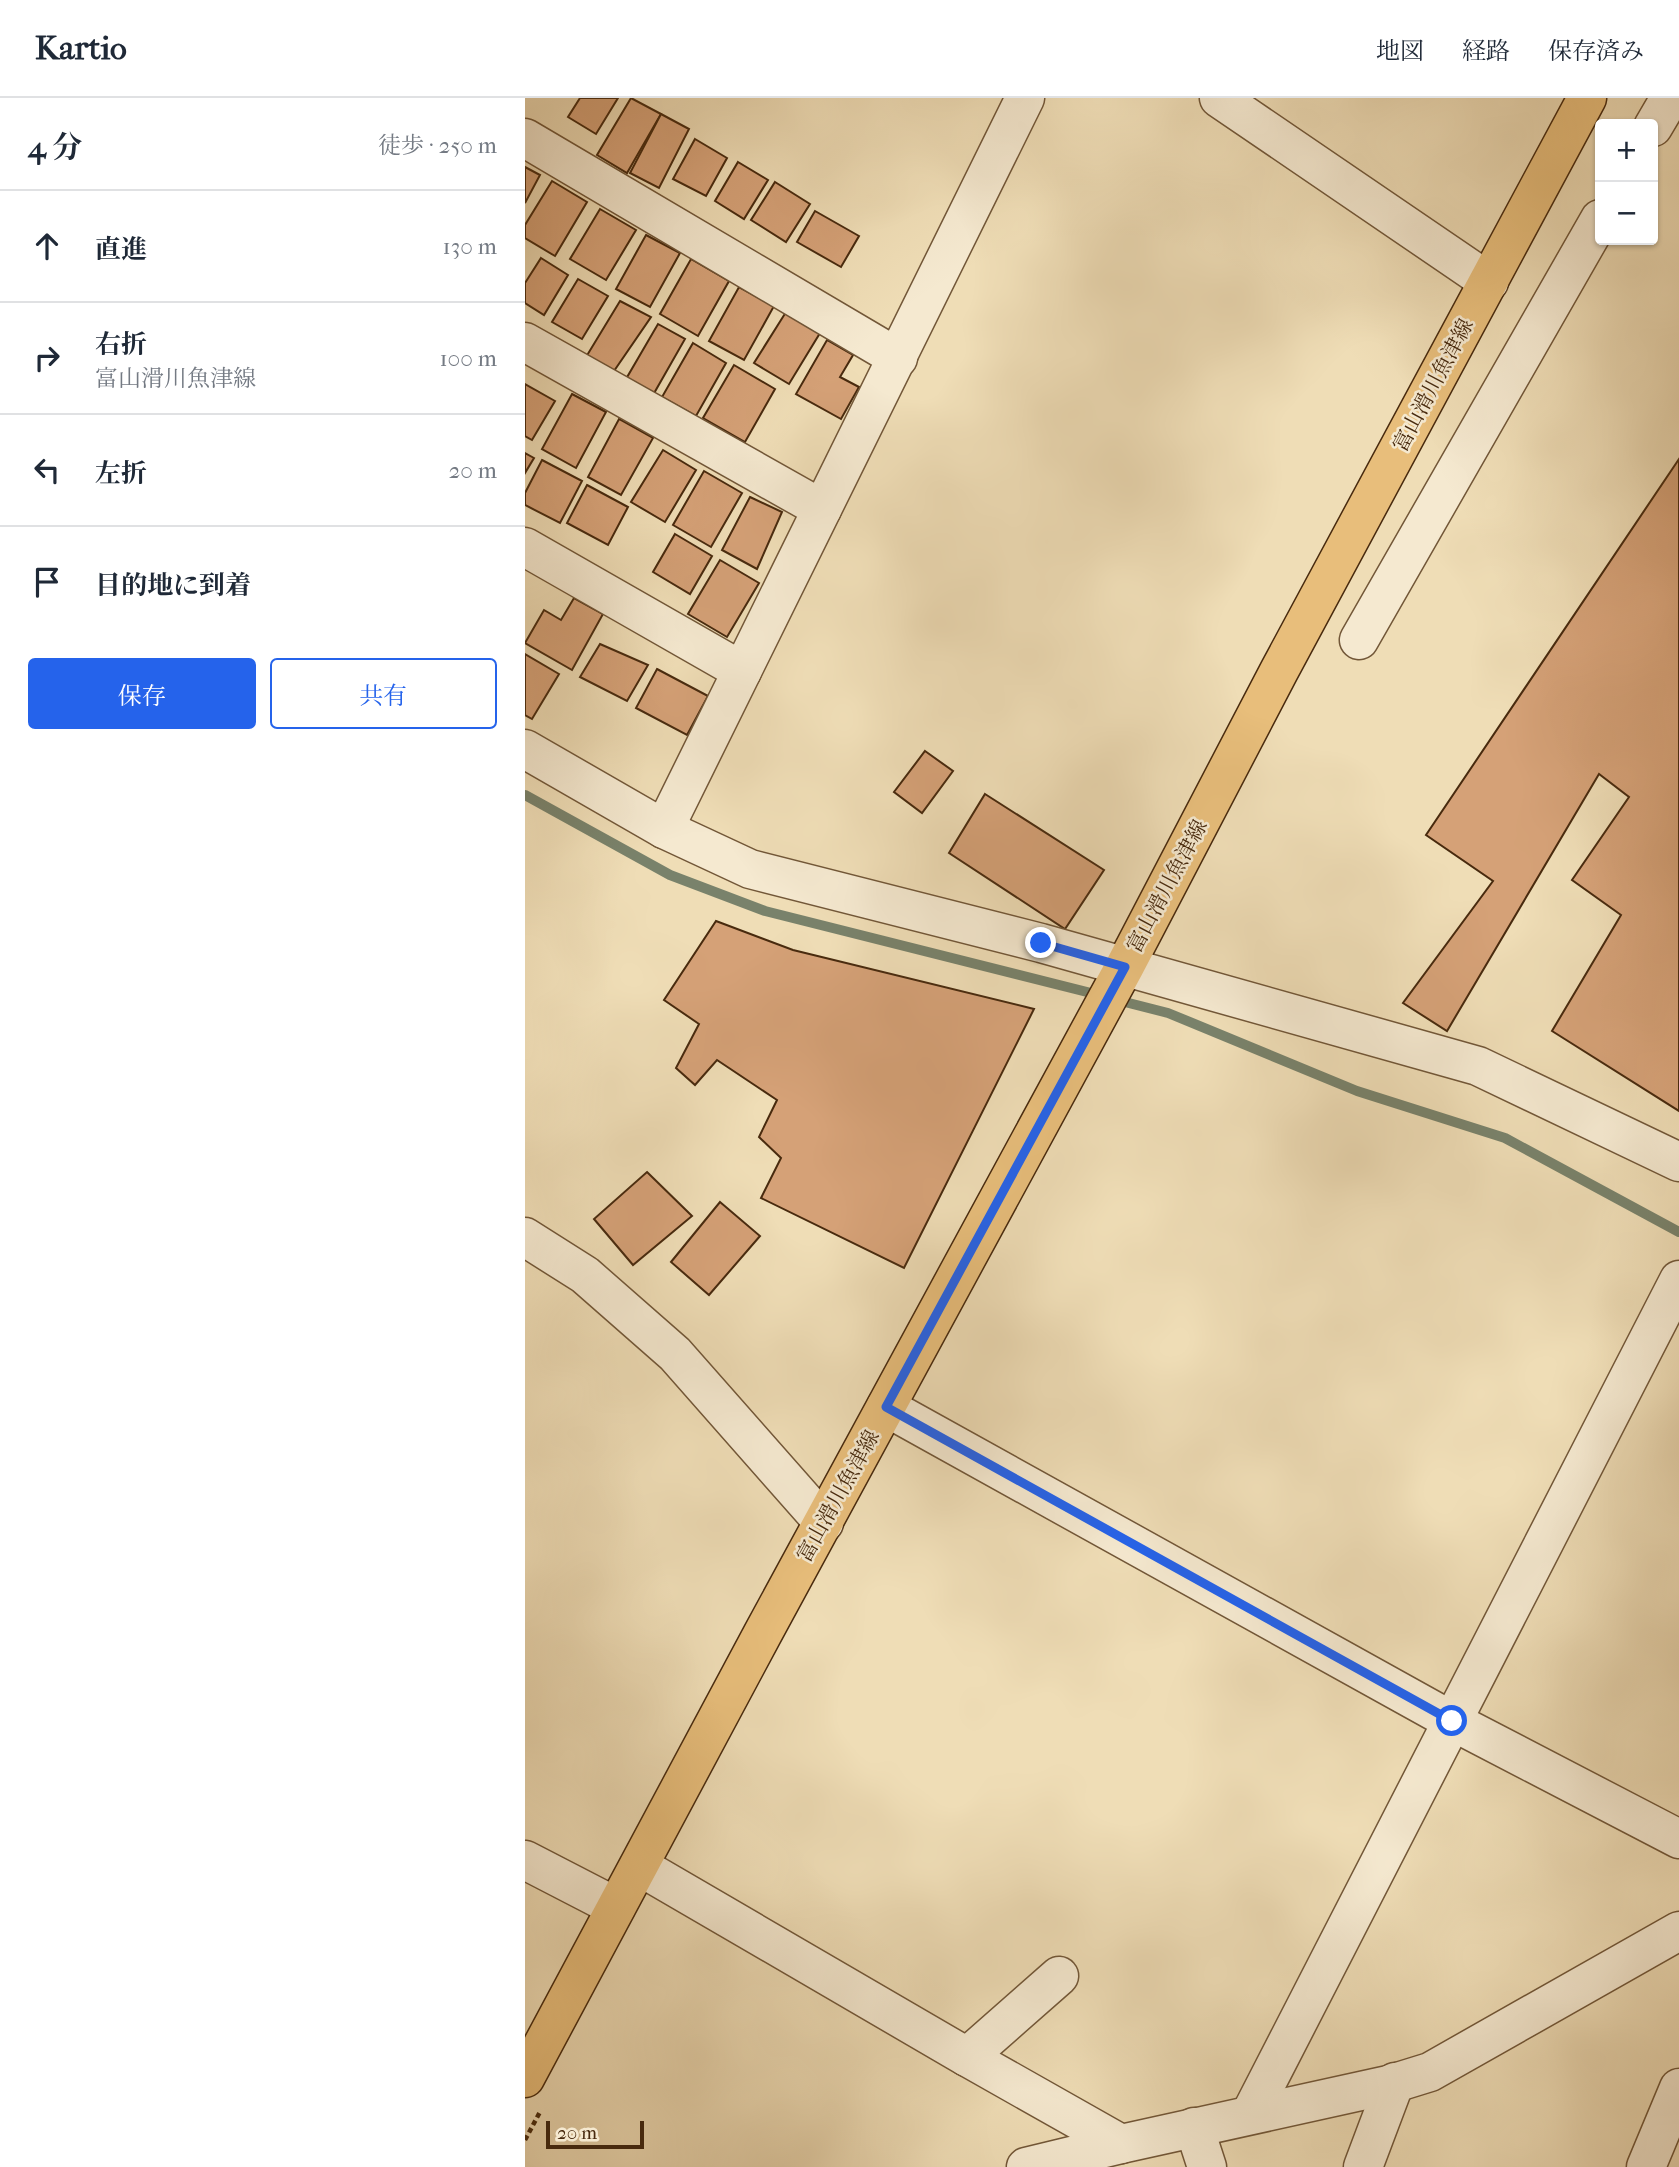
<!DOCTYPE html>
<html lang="ja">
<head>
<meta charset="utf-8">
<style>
	:root { --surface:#fff; --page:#f2f2f3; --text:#1f2937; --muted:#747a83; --line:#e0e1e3; --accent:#2563eb }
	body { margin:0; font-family:"IM FELL French Canon","Noto Serif JP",serif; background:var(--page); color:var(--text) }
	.controls { position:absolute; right:21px; top:21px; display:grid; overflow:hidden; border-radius:7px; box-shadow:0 2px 5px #0004 }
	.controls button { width:63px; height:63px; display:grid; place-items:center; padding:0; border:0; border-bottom:2px solid var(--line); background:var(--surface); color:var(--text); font:35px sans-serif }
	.scale { position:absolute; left:21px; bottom:18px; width:98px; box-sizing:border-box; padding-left:7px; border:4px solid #482a0e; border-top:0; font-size:19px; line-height:24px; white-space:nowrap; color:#482a0e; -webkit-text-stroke:5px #f5e9d0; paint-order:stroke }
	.stop { position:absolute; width:21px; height:21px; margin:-16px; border:5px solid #2563eb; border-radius:50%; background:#fff }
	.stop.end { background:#2563eb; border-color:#fff; box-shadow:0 2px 7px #0008 }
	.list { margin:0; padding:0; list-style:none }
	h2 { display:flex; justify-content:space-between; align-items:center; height:91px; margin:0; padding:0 28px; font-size:30px }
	h2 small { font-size:23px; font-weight:400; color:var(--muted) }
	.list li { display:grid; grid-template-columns:46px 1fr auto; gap:21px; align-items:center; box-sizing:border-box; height:112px; padding:0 28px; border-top:2px solid var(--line) }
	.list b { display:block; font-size:26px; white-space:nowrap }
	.list p { margin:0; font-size:23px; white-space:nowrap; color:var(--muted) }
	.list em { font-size:23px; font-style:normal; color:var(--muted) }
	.actions { display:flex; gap:14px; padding:21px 28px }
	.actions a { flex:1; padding:16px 0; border:2px solid var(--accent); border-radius:7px; text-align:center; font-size:24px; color:var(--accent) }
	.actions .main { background:var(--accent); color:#fff }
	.icon { flex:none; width:38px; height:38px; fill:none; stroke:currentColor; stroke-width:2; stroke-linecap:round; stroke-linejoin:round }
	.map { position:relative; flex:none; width:1154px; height:2069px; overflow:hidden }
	header { display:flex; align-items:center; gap:42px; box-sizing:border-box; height:98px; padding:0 35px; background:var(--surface); border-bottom:2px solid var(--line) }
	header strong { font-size:33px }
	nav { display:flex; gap:38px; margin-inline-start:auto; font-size:24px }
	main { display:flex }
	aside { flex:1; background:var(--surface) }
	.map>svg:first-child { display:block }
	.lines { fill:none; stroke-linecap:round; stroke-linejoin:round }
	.stream { stroke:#79826b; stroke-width:10 }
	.building { fill:#d5a177; stroke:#482a0e; stroke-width:2 }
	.minor-casing { stroke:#725738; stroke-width:41 }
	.major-casing { stroke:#482a0e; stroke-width:41 }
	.path { stroke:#482a0e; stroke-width:4.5; stroke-dasharray:5 3.5; stroke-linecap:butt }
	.minor { stroke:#f5e9d0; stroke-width:38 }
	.major { stroke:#e8be7b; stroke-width:38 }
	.route { stroke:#2563eb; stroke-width:9 }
	.labels { text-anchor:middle; stroke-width:5; stroke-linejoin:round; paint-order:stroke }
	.street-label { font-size:21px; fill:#482a0e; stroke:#f5e9d0 }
</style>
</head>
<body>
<header>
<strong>Kartio</strong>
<nav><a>地図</a><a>経路</a><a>保存済み</a></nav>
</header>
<main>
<aside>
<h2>4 分<small>徒歩 · 250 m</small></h2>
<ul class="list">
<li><svg class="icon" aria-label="ahead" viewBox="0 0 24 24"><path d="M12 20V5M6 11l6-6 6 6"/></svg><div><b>直進</b></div><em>130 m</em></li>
<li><svg class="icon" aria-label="right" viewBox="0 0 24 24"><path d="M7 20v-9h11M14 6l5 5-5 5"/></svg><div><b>右折</b><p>富山滑川魚津線</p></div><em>100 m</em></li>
<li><svg class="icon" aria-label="left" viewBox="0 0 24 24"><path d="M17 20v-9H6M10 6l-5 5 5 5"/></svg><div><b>左折</b></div><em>20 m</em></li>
<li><svg class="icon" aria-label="arrive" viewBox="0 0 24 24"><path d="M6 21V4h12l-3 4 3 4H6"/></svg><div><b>目的地に到着</b></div></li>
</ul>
<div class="actions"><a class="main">保存</a><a>共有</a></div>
</aside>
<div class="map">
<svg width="1154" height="2069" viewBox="0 0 1154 2069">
	<rect width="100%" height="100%" fill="#efddb6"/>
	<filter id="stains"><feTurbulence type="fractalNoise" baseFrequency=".00286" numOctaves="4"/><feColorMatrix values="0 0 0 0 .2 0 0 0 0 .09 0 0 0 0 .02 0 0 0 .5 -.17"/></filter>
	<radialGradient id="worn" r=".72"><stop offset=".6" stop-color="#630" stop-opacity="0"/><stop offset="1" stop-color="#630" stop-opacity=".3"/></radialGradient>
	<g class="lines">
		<g class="stream">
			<path d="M 0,697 L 145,777 L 240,813 L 574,897"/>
			<path d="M 592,902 L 643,915 L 832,993 L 980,1040 L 1154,1134"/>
		</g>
	</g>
	<g class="building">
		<path d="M 55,0 L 93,0 L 71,36 L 43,19 Z"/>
		<path d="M 106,0 L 136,16 L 102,75 L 72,57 Z"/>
		<path d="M 136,16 L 164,31 L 134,90 L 105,75 Z"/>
		<path d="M 170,41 L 202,60 L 181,98 L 148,81 Z"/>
		<path d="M 213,64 L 243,82 L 219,121 L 190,103 Z"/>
		<path d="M 0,69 L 15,77 L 0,105 Z"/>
		<path d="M 27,83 L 62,104 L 30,158 L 0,140 L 0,127 Z"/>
		<path d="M 250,84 L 285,106 L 261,144 L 226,122 Z"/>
		<path d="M 75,111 L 111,132 L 81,182 L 45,161 Z"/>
		<path d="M 290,113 L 334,138 L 316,169 L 272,144 Z"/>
		<path d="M 121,137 L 155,155 L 125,209 L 91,191 Z"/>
		<path d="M 16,160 L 43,177 L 19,217 L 0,205 L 0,185 Z"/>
		<path d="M 166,161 L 204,183 L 173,238 L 135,216 Z"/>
		<path d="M 53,181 L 83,198 L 57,241 L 27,224 Z"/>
		<path d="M 214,189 L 249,208 L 219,262 L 184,243 Z"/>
		<path d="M 95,203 L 126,219 L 89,273 L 61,259 Z"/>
		<path d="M 261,214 L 295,235 L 264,286 L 229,265 Z"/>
		<path d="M 133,226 L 160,241 L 128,297 L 101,281 Z"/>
		<path d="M 302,242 L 328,257 L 315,279 L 334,289 L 316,321 L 271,296 Z"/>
		<path d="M 168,245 L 201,265 L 171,318 L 137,299 Z"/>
		<path d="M 209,267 L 250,291 L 220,344 L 178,320 Z"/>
		<path d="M 0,286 L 30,303 L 7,342 L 0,338 Z"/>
		<path d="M 47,296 L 81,314 L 51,370 L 17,351 Z"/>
		<path d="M 94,321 L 128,340 L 96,397 L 63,379 Z"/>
		<path d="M 138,352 L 171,372 L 140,424 L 106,404 Z"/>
		<path d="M 0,355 L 9,360 L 0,375 Z"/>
		<path d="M 1154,361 L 1154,1013 L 1027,933 L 1096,817 L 1047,782 L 1104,699 L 1074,676 L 922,933 L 878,905 L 968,783 L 901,737 Z"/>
		<path d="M 17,362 L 57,383 L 35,425 L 0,407 L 0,395 Z"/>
		<path d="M 179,373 L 217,395 L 186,449 L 148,427 Z"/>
		<path d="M 62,387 L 103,409 L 83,447 L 42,425 Z"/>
		<path d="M 225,399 L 257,414 L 232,471 L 197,452 Z"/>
		<path d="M 150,436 L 187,458 L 165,496 L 128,474 Z"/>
		<path d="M 195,462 L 234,485 L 202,539 L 163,516 Z"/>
		<path d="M 49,500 L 78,516 L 47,572 L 0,545 L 19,512 L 36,522 Z"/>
		<path d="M 75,546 L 123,567 L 102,603 L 55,579 Z"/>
		<path d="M 0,556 L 34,576 L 7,621 L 0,617 Z"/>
		<path d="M 132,571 L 183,598 L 162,637 L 111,610 Z"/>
		<path d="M 400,653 L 428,673 L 397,715 L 369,694 Z"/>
		<path d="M 460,696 L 579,772 L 540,831 L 424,755 Z"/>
		<path d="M 191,823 L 268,852 L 509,911 L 379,1170 L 236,1100 L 256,1060 L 234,1039 L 252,1002 L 192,962 L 170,987 L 151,970 L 174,926 L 139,902 Z"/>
		<path d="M 122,1074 L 167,1118 L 108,1167 L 69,1121 Z"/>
		<path d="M 195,1104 L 235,1138 L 184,1197 L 146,1164 Z"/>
	</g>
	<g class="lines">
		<defs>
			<g id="minor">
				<path d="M 694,0 L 964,184"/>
				<path d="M 1128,29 L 1145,0"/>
				<path d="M 0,40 L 373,260"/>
				<path d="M 0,244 L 297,411"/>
				<path d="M 0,449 L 217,573"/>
				<path d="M 834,542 L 1075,121"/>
				<path d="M 0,651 L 139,731 L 225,771 L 516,845 L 953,968 L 1154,1064"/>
				<path d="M 139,731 L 500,0"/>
				<path d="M 0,1139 L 60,1177 L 150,1256 L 299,1425"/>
				<path d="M 361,1309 L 927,1623 L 1154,1741"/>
				<path d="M 0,1762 L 91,1809"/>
				<path d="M 114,1768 L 442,1959"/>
				<path d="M 534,1878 L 442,1959 L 596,2046 L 863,1987 L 905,1974 L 1154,1833"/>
				<path d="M 726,2015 L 1154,1182"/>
				<path d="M 669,2029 L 682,2069"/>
				<path d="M 501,2069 L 596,2046"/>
				<path d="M 838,2069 L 870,1984"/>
				<path d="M 1121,2069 L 1154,1990"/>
			</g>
			<path id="major" d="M 0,1980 L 238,1535 L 600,868 L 754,573 L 1062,0"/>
		</defs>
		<use href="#minor" class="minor-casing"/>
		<use href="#major" class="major-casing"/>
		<path class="path" d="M 0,2042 L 16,2012"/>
		<use href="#minor" class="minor"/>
		<use href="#major" class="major"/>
	</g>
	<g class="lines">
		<path class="route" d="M 516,845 L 600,869 L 361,1309 L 927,1623"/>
	</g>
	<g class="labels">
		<g class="street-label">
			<text transform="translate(908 287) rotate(-62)" y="7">富山滑川魚津線</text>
			<text transform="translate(642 788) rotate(-62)" y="7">富山滑川魚津線</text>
			<text transform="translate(313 1398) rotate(-61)" y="7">富山滑川魚津線</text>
		</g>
	</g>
	<rect width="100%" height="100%" filter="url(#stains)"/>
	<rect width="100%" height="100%" fill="url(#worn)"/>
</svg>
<div class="controls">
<button>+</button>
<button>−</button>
</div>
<div class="scale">20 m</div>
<div class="stop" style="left:927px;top:1623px"></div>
<div class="stop end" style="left:516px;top:845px"></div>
</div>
</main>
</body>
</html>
